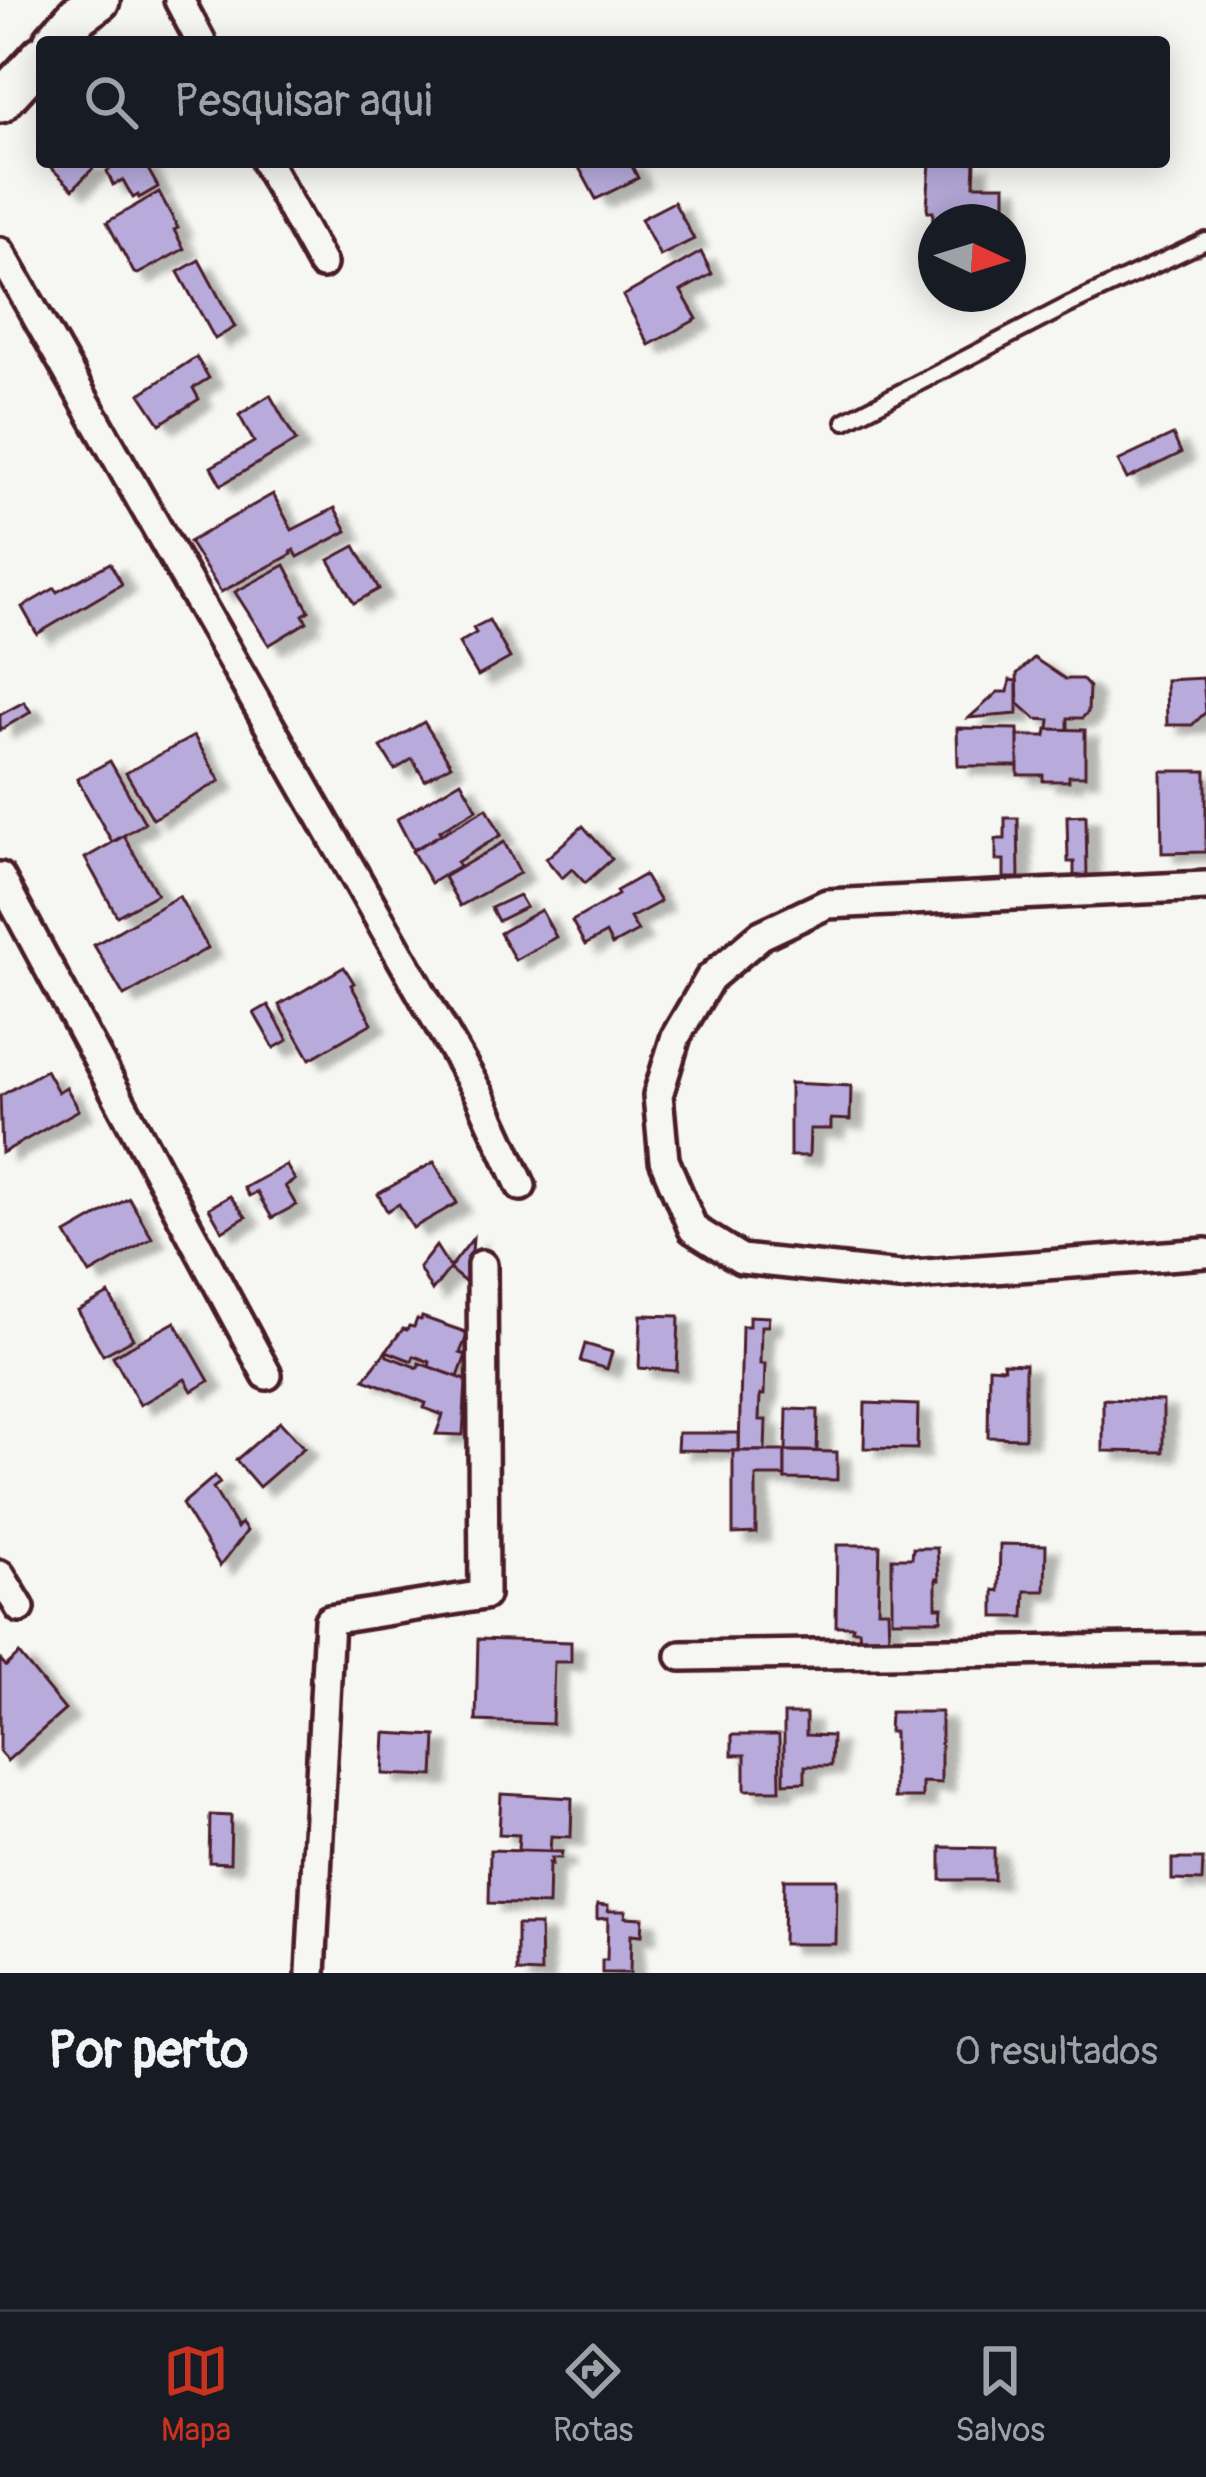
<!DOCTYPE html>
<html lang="pt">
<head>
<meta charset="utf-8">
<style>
	:root { --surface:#171b24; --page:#242831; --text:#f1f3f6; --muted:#9ea1a6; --line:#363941; --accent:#c8321e }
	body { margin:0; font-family:Pangolin,sans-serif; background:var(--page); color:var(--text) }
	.compass { position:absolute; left:918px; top:204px; width:108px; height:108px; border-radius:50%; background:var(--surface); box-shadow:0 6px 30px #0003; rotate:94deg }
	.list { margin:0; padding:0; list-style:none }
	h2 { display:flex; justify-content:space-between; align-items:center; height:156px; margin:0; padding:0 48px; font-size:51px }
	h2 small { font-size:39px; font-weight:400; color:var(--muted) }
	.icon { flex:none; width:66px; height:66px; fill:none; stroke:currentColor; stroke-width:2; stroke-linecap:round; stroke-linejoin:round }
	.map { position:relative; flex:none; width:1206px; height:1973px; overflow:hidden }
	.search { position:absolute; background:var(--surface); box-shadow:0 6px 30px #0003; left:36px; right:36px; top:36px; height:132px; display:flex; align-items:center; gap:30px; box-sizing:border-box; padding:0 42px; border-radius:12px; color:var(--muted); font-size:45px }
	.sheet { height:336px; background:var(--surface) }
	nav { display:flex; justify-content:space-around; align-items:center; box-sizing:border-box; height:168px; border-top:3px solid var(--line); background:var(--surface); font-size:33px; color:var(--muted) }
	nav a { display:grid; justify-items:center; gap:6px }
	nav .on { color:var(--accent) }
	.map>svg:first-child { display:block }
	.building { fill:#b8abdc; stroke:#4a1f2b; stroke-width:3; filter:url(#shadow) }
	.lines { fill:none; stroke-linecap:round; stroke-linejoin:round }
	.lane-casing { stroke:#4a1f2b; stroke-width:22 }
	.street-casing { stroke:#4a1f2b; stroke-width:36 }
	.secondary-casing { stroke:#4a1f2b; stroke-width:48 }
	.lane { stroke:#f6f6f2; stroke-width:14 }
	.street { stroke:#f6f6f2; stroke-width:27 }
	.secondary { stroke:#f6f6f2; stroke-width:39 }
</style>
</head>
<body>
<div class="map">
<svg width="1206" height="1973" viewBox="0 0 1206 1973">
	<defs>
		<filter id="shadow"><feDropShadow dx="13" dy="8" stdDeviation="3" flood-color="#0004"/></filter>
	</defs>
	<rect width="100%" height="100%" fill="#f6f6f2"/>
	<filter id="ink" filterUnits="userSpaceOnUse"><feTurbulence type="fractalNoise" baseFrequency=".00833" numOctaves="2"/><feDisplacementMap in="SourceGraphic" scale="24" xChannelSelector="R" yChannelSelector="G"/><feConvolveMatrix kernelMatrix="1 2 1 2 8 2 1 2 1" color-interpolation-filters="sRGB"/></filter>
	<g filter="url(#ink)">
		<g class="building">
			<path d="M 45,162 L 99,162 L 73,189 Z"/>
			<path d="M 144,162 L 158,187 L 139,198 L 138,195 L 133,198 L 123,180 L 113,185 L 107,171 L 120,162 Z"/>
			<path d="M 576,162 L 630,162 L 638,178 L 596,199 Z"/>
			<path d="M 930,162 L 975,162 L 974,185 L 1005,185 L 1005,222 L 936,222 L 936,267 L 925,267 L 926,249 L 932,249 L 933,212 L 928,212 L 927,207 Z"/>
			<path d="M 159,192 L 178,228 L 174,230 L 184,249 L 138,274 L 134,273 L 107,222 Z"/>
			<path d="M 674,202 L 694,239 L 660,256 L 641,219 Z"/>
			<path d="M 701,252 L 712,274 L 681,291 L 697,319 L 649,345 L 623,296 Z"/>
			<path d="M 199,260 L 235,327 L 215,339 L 178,272 Z"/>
			<path d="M 196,357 L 209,378 L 193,388 L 199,399 L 160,424 L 140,394 Z"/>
			<path d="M 270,395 L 296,441 L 221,485 L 211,467 L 254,442 L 239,415 Z"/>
			<path d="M 1173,435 L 1181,453 L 1127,479 L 1118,461 Z"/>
			<path d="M 273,494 L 292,530 L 335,508 L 347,531 L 298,557 L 294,550 L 291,552 L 292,554 L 221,592 L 189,542 Z"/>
			<path d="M 355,546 L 379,589 L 354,603 L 329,560 Z"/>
			<path d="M 110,563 L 122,584 L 37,634 L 22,607 L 55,588 L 57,592 Z"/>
			<path d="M 285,565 L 309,611 L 303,615 L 307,622 L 269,645 L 235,592 Z"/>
			<path d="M 489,620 L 510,658 L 478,676 L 459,643 L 476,633 L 473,628 Z"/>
			<path d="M 1034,658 L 1065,679 L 1082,679 L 1089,687 L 1088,712 L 1082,718 L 1068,718 L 1068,730 L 1049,729 L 1050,720 L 1036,719 L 1018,703 L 1017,674 Z"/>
			<path d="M 1203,678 L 1206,712 L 1192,725 L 1167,725 L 1166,680 Z"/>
			<path d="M 1010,680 L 1017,681 L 1017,714 L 969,718 L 998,692 L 1008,692 Z"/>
			<path d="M 24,702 L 31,712 L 0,730 L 0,715 Z"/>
			<path d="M 424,722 L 451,765 L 425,780 L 412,759 L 395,770 L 381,747 Z"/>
			<path d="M 957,728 L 1018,729 L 1019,766 L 958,766 Z"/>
			<path d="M 1047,729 L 1085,730 L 1085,776 L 1069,776 L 1069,781 L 1043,781 L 1043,775 L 1018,775 L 1018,736 L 1046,736 Z"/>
			<path d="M 194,736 L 220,781 L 153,819 L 126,773 Z"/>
			<path d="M 110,761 L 145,823 L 112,842 L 77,779 Z"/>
			<path d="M 1161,771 L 1206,771 L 1206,852 L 1162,853 Z"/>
			<path d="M 461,781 L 477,809 L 439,831 L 441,834 L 413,850 L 397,819 Z"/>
			<path d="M 487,808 L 501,835 L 457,862 L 459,866 L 431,883 L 412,851 Z"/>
			<path d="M 1086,815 L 1087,879 L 1074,878 L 1074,862 L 1068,862 L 1067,816 Z"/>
			<path d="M 1005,818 L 1018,818 L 1019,878 L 1004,878 L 1004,860 L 996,860 L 996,839 L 1005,839 Z"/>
			<path d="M 583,826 L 612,859 L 585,883 L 572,869 L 562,878 L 546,859 Z"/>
			<path d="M 124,836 L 157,894 L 117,916 L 85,858 Z"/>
			<path d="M 504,842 L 520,873 L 460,906 L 444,877 Z"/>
			<path d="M 644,875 L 660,902 L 630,918 L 638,931 L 612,945 L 606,933 L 585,945 L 572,921 L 618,895 L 616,891 Z"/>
			<path d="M 519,895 L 526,907 L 498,921 L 491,908 Z"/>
			<path d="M 179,896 L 208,948 L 124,996 L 94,945 Z"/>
			<path d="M 541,910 L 556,937 L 515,960 L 500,933 Z"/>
			<path d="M 344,967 L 354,983 L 351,985 L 372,1023 L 310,1059 L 279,1005 Z"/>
			<path d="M 268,1005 L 288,1040 L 274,1048 L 254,1013 Z"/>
			<path d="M 46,1070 L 58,1092 L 66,1087 L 79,1110 L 2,1153 L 0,1096 Z"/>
			<path d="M 790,1083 L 851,1086 L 850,1120 L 831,1119 L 831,1129 L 810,1129 L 809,1156 L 790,1156 Z"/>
			<path d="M 434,1162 L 457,1203 L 413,1228 L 399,1204 L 387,1211 L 378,1194 Z"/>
			<path d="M 286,1165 L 295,1180 L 285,1186 L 296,1205 L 272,1218 L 257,1192 L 249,1196 L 244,1188 Z"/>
			<path d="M 230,1196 L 246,1217 L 222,1231 L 209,1208 Z"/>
			<path d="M 129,1198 L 152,1238 L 90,1274 L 66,1234 Z"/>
			<path d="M 473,1238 L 470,1280 L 465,1282 L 449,1269 Z"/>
			<path d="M 436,1246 L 450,1268 L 432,1291 L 419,1268 Z"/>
			<path d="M 109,1294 L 133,1339 L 103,1355 L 78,1311 Z"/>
			<path d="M 641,1315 L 679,1316 L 677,1371 L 639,1368 Z"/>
			<path d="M 749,1316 L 769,1317 L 768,1326 L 761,1326 L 760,1364 L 765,1364 L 764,1395 L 760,1395 L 759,1420 L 766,1420 L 765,1451 L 739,1451 L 742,1326 L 749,1326 Z"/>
			<path d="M 422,1317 L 468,1333 L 460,1353 L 466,1355 L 458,1377 L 429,1367 L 430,1362 L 414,1356 L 412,1361 L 386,1351 L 403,1329 L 407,1330 L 409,1326 L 414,1327 L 417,1319 L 421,1320 Z"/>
			<path d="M 175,1322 L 209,1381 L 192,1391 L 185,1379 L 140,1405 L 113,1356 Z"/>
			<path d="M 585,1344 L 612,1352 L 607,1369 L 580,1361 Z"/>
			<path d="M 386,1351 L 387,1356 L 418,1368 L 419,1363 L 466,1380 L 463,1435 L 436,1434 L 443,1415 L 424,1408 L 426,1403 L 364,1379 Z"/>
			<path d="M 1003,1363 L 1025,1364 L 1025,1438 L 988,1437 L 989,1367 L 1004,1368 Z"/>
			<path d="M 1103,1399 L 1163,1401 L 1163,1452 L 1103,1451 Z"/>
			<path d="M 865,1403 L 918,1405 L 917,1449 L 864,1448 Z"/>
			<path d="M 787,1409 L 818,1410 L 817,1451 L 786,1451 Z"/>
			<path d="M 280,1422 L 304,1448 L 259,1487 L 236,1460 Z"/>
			<path d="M 678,1433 L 739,1433 L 739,1451 L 677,1450 Z"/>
			<path d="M 733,1451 L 785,1451 L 785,1476 L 756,1476 L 756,1533 L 733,1534 Z"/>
			<path d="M 785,1451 L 837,1452 L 837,1480 L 785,1479 Z"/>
			<path d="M 215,1476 L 220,1483 L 213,1488 L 237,1528 L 241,1523 L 247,1531 L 220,1566 L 182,1504 Z"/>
			<path d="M 1000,1544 L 1046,1545 L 1045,1591 L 1025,1591 L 1024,1617 L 994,1617 L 994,1590 L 999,1591 Z"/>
			<path d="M 837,1545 L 880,1545 L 878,1610 L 888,1610 L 889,1641 L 860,1640 L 859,1630 L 852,1630 L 853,1626 L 836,1626 Z"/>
			<path d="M 913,1548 L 937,1548 L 939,1580 L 936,1579 L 936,1607 L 942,1607 L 941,1620 L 892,1620 L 892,1558 L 912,1558 Z"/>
			<path d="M 478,1639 L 571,1642 L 571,1662 L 554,1662 L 552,1724 L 476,1721 Z"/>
			<path d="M 19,1654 L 65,1710 L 7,1761 L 0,1753 L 0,1659 L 6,1666 Z"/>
			<path d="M 890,1712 L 941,1712 L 941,1783 L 922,1782 L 922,1798 L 894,1798 L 894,1732 L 889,1732 Z"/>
			<path d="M 784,1714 L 806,1714 L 806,1735 L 832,1736 L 831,1766 L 805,1766 L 805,1782 L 784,1783 Z"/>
			<path d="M 385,1733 L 436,1736 L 434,1776 L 383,1774 Z"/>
			<path d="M 732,1735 L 779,1735 L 780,1790 L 745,1790 L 745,1755 L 732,1755 Z"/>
			<path d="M 501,1794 L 572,1798 L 571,1837 L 551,1836 L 550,1851 L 518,1850 L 519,1835 L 499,1834 Z"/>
			<path d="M 210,1815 L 231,1816 L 230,1863 L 209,1862 Z"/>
			<path d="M 941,1847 L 994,1848 L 994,1880 L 941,1880 Z"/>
			<path d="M 490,1850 L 562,1852 L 561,1858 L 551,1858 L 552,1864 L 549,1863 L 548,1905 L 489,1903 Z"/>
			<path d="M 1172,1859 L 1203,1859 L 1202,1881 L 1172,1880 Z"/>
			<path d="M 784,1879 L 837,1879 L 836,1944 L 783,1944 Z"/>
			<path d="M 597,1905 L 608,1906 L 608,1911 L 626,1911 L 625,1917 L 643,1918 L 642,1935 L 631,1934 L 630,1973 L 602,1973 L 602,1960 L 607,1960 L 608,1918 L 597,1919 Z"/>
			<path d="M 517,1925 L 540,1925 L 541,1973 L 517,1972 Z"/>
		</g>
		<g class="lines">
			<defs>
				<path id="lane" d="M 845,421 L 1069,305 L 1206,241"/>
				<g id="street">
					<path d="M 179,0 L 201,42"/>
					<path d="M 266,162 L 322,264"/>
					<path d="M 0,252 L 480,1096 L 521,1186"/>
					<path d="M 0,877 L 267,1375"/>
					<path d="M 1206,886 L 827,904 L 761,935 L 710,978 L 676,1036 L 658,1095 L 664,1160 L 693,1229 L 741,1259 L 900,1276 L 1206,1253"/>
					<path d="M 0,1575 L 20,1608"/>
					<path d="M 681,1656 L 1206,1648"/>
					<path d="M 311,1973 L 329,1620 L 484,1595 L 482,1265"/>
				</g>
				<g id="secondary">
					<path d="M 54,42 L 78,15 L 99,0"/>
					<path d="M 0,102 L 42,56"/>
				</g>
			</defs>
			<use href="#lane" class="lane-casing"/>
			<use href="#street" class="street-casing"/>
			<use href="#secondary" class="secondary-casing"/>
			<use href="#lane" class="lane"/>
			<use href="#street" class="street"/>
			<use href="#secondary" class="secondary"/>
		</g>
	</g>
</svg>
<svg class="compass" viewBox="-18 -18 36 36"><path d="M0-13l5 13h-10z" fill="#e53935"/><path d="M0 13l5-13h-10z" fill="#9ea1a6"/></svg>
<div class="search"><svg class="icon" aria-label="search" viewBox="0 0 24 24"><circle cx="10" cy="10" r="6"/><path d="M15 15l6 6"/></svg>Pesquisar aqui</div>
</div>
<section class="sheet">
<h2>Por perto<small>0 resultados</small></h2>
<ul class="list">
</ul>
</section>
<nav>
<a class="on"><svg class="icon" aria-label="map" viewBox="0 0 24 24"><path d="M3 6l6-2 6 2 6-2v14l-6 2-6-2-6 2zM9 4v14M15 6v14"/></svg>Mapa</a>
<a><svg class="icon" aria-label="directions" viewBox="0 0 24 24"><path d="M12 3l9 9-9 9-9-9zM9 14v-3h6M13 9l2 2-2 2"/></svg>Rotas</a>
<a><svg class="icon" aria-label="saved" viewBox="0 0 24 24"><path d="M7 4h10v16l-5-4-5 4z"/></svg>Salvos</a>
</nav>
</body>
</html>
